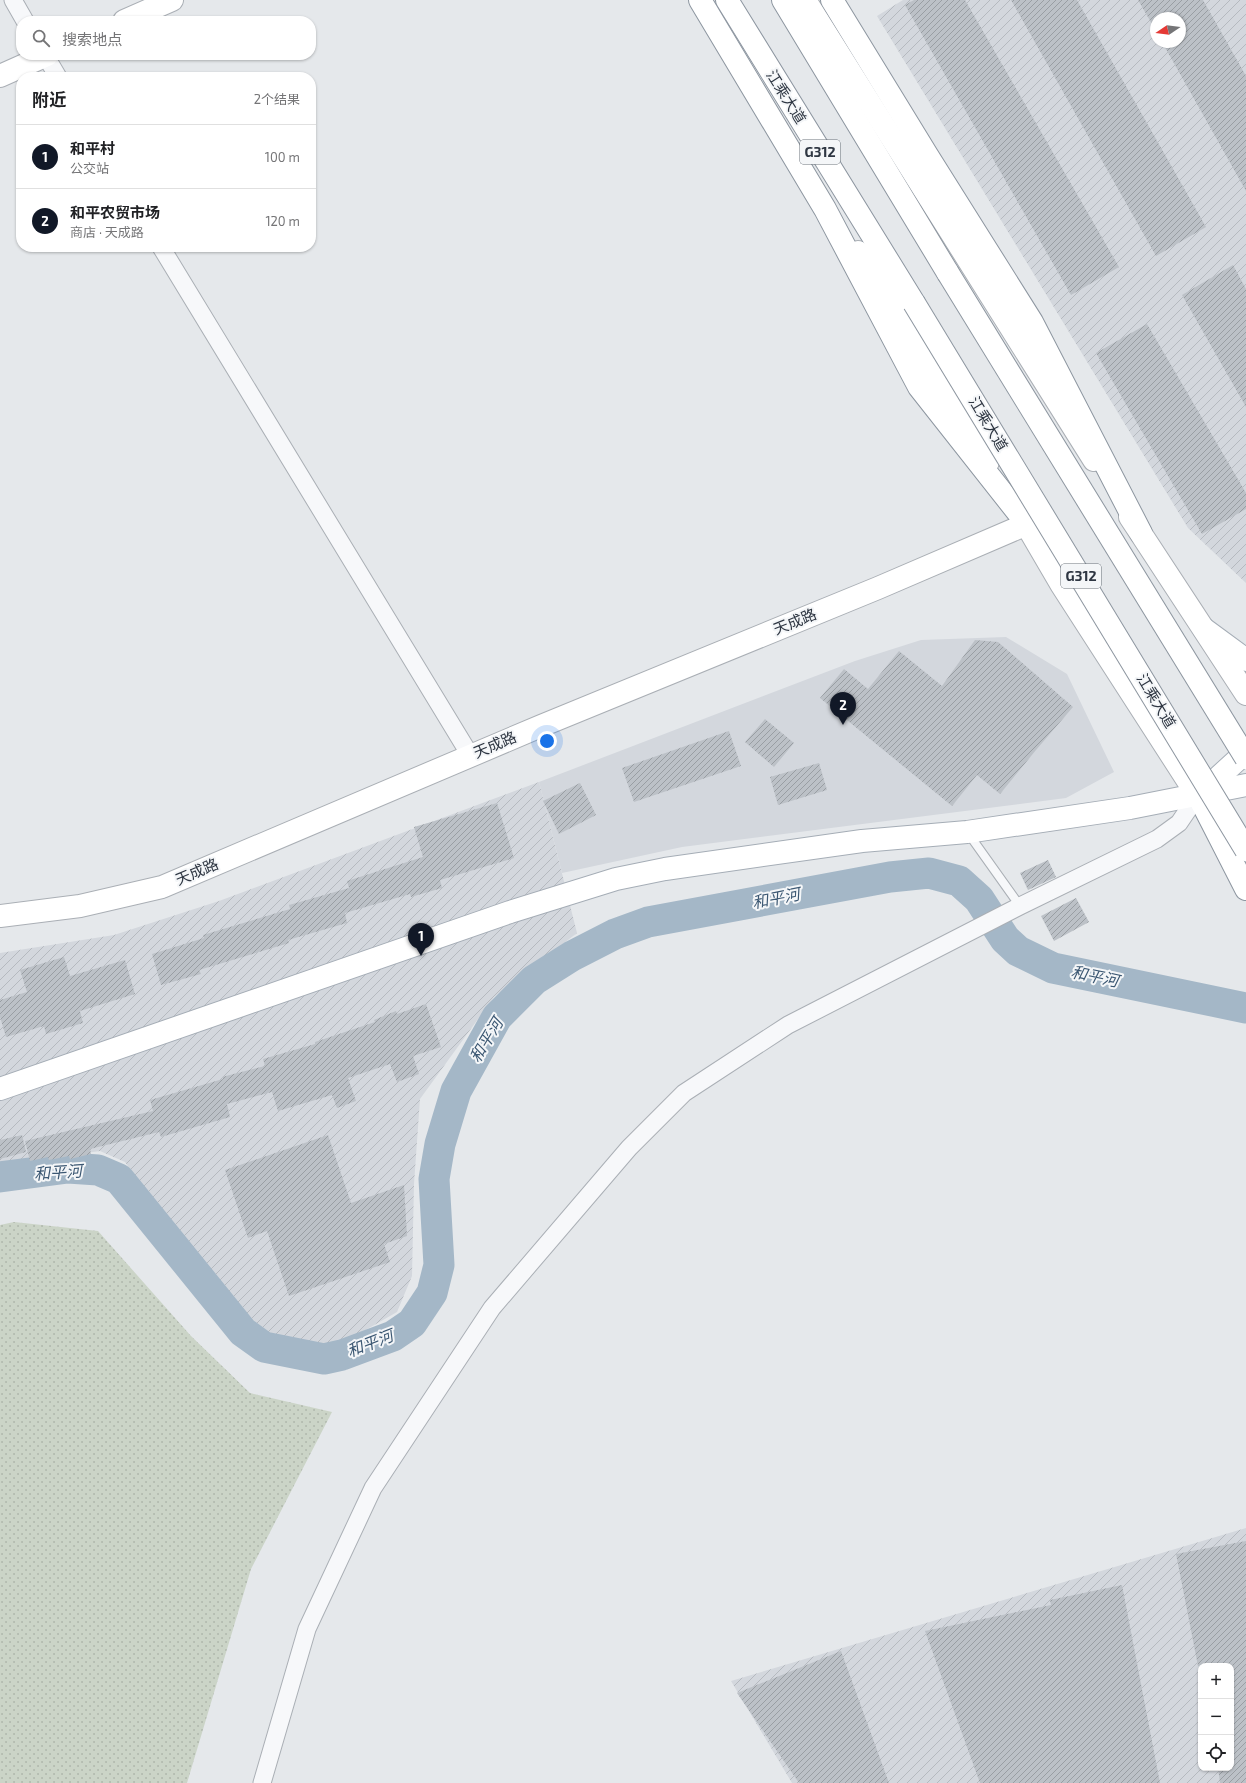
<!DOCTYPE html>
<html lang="zh">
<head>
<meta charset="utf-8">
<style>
	:root { --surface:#fff; --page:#f2f2f2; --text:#202124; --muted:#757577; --line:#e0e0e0; --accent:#111827 }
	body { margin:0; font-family:"Exo 2","Noto Sans SC",sans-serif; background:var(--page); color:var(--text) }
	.controls { position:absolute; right:12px; bottom:12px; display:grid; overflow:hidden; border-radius:8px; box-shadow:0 1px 3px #0004 }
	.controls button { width:36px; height:36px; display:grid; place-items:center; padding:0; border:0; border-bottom:1px solid var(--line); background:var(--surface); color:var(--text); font:20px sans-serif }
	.compass { position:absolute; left:1150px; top:12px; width:36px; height:36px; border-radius:50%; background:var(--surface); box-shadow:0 1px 3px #0004; rotate:257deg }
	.you { position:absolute; left:547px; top:741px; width:14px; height:14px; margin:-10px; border:3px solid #fff; border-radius:50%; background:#1a73e8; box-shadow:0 0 0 6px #1a73e833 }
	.badge { display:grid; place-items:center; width:26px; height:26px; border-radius:50%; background:var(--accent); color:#fff; font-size:13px; font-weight:700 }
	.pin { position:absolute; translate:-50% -33px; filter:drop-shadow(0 1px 2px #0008) }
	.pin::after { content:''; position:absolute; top:21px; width:14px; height:12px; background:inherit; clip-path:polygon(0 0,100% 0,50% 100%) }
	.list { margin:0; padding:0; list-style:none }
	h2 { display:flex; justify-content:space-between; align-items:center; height:52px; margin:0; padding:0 16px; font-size:17px }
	h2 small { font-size:13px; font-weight:400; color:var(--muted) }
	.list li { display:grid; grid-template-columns:26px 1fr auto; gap:12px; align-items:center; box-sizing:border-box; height:64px; padding:0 16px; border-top:1px solid var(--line) }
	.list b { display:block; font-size:15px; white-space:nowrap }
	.list p { margin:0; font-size:13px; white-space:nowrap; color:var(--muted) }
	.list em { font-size:13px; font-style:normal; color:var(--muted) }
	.icon { flex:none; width:22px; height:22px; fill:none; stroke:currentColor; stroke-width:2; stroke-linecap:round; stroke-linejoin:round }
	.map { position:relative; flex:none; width:1246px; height:1783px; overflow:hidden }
	.search { position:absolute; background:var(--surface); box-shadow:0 1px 3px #0004; left:16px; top:16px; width:300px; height:44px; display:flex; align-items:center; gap:10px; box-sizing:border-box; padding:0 14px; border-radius:16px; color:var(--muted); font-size:15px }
	.panel { position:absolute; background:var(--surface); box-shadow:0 1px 3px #0004; left:16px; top:72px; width:300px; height:180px; border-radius:16px }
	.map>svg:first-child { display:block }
	.built { fill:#d3d7dd }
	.industrial { fill:url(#industrial-furrows); fill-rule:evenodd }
	.grass { fill:url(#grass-dots) }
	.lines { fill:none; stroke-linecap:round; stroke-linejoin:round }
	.river { stroke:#a4b7c7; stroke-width:31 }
	.building { fill:url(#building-hatch) }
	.lane-casing { stroke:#aaafb5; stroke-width:10 }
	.street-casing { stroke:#aaafb5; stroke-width:19 }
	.secondary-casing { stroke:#aaafb5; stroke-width:24 }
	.primary-casing { stroke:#a5adb6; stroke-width:24 }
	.highway-casing { stroke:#8d96a0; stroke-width:24 }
	.lane { stroke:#f7f8fa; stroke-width:8 }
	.street { stroke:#f7f8fa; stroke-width:17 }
	.secondary { stroke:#fff; stroke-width:22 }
	.primary { stroke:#fff; stroke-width:22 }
	.highway { stroke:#fff; stroke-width:22 }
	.highway-bridge-casing { stroke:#8d96a0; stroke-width:24; stroke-linecap:butt }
	.highway-bridge { stroke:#fff; stroke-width:22 }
	.labels { text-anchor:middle; stroke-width:4; stroke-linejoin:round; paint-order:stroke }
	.shield { fill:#f4f6f8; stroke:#697079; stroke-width:1 }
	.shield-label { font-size:14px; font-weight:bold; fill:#2e3642 }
	.street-label { font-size:15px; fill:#2e3642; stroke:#f4f6f8 }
	.water-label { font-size:16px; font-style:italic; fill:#3b5772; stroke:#f4f6f8 }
</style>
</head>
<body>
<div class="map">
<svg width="1246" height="1783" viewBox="0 0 1246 1783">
	<defs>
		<pattern id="industrial-furrows" width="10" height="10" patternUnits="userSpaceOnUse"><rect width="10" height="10" fill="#d3d7dd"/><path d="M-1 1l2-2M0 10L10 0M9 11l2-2" fill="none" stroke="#b5b9bf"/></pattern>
		<pattern id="grass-dots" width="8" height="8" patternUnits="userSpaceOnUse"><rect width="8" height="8" fill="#cbd4c7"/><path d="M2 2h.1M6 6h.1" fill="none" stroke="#afb7ac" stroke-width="1.8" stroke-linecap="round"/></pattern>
		<pattern id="building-hatch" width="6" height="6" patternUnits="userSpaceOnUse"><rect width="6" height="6" fill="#bcc1c7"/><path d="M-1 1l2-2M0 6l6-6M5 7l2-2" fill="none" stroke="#999ea3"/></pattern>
	</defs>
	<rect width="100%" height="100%" fill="#e5e8eb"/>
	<path class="built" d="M 1006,637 L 1067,674 L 1114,772 L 1066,798 L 682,847 L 562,873 L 539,782 L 855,661 L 921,640 Z"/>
	<g class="industrial">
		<path d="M 903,0 L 1246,0 L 1246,583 L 1188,528 L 877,16 ZM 1156,18 L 1180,18 L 1180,42 L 1156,42 Z"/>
		<path d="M 539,782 L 577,933 L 494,997 L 420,1099 L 414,1184 L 412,1276 L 397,1312 L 341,1344 L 281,1345 L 230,1312 L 125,1162 L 100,1151 L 0,1165 L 0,953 L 114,935 L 219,901 Z"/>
		<path d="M 1246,1528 L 1246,1783 L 792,1783 L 731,1681 ZM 1201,1666 L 1231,1666 L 1231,1768 L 1201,1768 Z"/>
	</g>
	<path class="grass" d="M 14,1222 L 98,1231 L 191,1336 L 250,1393 L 332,1412 L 251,1569 L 187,1783 L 0,1783 L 0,1225 Z"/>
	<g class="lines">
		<path class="river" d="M 0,1177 L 68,1168 L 98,1170 L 119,1179 L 243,1332 L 264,1347 L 324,1359 L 342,1355 L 393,1336 L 412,1323 L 432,1293 L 439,1265 L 434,1179 L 440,1144 L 456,1091 L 497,1017 L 534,980 L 572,956 L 615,934 L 648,922 L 890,877 L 929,873 L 959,881 L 979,899 L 1005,939 L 1018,951 L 1053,968 L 1246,1008"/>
	</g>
	<g class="building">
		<path d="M 914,0 L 965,0 L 1119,267 L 1071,295 L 905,5 Z"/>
		<path d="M 1011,0 L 1077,0 L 1206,227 L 1156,256 Z"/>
		<path d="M 1138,0 L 1203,0 L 1246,76 L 1246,191 L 1162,42 L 1180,42 L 1180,18 L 1156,18 L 1156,31 Z"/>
		<path d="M 1233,265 L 1246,289 L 1246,407 L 1182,295 Z"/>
		<path d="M 1147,324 L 1246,493 L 1246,509 L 1202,534 L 1096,353 Z"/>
		<path d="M 975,640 L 998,642 L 1073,707 L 1036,750 L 1000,794 L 977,775 L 952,806 L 820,698 L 844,669 L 868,689 L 899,651 L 942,686 Z"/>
		<path d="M 765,719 L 794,743 L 774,767 L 745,742 Z"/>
		<path d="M 729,731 L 741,766 L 634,802 L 622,768 Z"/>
		<path d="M 819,763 L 827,790 L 778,805 L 770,777 Z"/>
		<path d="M 580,783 L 596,815 L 559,834 L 543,801 Z"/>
		<path d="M 497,803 L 514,858 L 440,880 L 442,888 L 411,897 L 410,894 L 345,913 L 347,923 L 288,940 L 289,943 L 199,970 L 201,974 L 161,985 L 152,954 L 204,938 L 203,935 L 290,909 L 289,905 L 349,888 L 347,881 L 423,857 L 414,827 Z"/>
		<path d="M 1048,860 L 1056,877 L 1028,890 L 1020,873 Z"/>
		<path d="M 1076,898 L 1089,922 L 1054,941 L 1041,916 Z"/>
		<path d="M 64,957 L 70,976 L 125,960 L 135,994 L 80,1011 L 83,1023 L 46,1034 L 44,1026 L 6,1037 L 0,1017 L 0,1000 L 27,992 L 20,970 Z"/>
		<path d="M 426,1004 L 441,1047 L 413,1056 L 419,1074 L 397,1082 L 390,1064 L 348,1078 L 356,1101 L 337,1108 L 332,1095 L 278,1111 L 272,1092 L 227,1104 L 230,1117 L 161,1137 L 159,1132 L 90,1149 L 91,1154 L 70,1159 L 69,1156 L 49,1160 L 48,1157 L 30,1161 L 25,1141 L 153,1111 L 150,1100 L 223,1079 L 222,1077 L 265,1066 L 263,1059 L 315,1044 L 315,1042 L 375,1022 L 374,1020 L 396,1011 L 397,1014 Z"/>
		<path d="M 22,1135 L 26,1152 L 0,1159 L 0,1140 Z"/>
		<path d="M 328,1135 L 351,1203 L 404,1185 L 407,1236 L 384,1244 L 390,1262 L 289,1296 L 267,1231 L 248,1238 L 225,1170 Z"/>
		<path d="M 1246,1541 L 1246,1783 L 1220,1783 L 1218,1768 L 1231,1768 L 1231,1666 L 1198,1666 L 1176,1554 Z"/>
		<path d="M 1122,1585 L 1160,1783 L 980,1783 L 925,1631 L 1051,1605 L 1050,1600 Z"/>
		<path d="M 841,1651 L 889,1783 L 799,1783 L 737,1693 Z"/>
	</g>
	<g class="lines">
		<defs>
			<path id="lane" d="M 968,833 L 1020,906"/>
			<g id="street">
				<path d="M 13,0 L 25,21"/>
				<path d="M 45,55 L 58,77"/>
				<path d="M 161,247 L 470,755"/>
				<path d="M 262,1783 L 307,1629 L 373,1488 L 492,1308 L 629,1148 L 684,1093 L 788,1025 L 1020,906 L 1157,839 L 1179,823 L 1198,795"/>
			</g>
			<g id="secondary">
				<path d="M 805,0 L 1094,460"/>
				<path d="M 124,21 L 172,0"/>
				<path d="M 0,76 L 47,55"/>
				<path d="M 858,252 L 988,462"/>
				<path d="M 1019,512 L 1061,584 L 1206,809"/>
				<path d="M 1130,517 L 1246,694"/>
				<path d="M 0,916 L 80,906 L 162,887 L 541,726 L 878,588 L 1027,524"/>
			</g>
			<g id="primary">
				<path d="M 1204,629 L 1246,660"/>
				<path d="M 1199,795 L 1246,752"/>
				<path d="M 0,1089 L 510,912 L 616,879 L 665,869 L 862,841 L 967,832 L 1130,808 L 1246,785"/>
			</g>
			<g id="highway">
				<path d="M 700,0 L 825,209 L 919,387 L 1027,524"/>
				<path d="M 727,0 L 914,303"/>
				<path d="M 783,0 L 948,273"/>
				<path d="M 832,0 L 927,155 L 1032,322 L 1141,533"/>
				<path d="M 1198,795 L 1246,889"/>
			</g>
		</defs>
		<use href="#lane" class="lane-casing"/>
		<use href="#street" class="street-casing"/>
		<use href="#secondary" class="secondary-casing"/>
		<use href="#primary" class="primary-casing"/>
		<use href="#highway" class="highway-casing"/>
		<use href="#lane" class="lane"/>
		<use href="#street" class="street"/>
		<use href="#secondary" class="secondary"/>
		<use href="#primary" class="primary"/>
		<use href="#highway" class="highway"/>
		<defs>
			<g id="highway-bridge">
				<path d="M 948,273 L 1246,758"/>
				<path d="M 914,303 L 1246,850"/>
			</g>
		</defs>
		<use href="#highway-bridge" class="highway-bridge-casing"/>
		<use href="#highway-bridge" class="highway-bridge"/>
	</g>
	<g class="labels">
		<g class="shield">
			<rect x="800" y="140" width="40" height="24" rx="3"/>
			<rect x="1061" y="564" width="40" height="24" rx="3"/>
		</g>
		<g class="shield-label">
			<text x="820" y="157">G312</text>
			<text x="1081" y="581">G312</text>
		</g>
		<g class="street-label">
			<text transform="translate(786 97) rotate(58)" y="5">江乘大道</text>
			<text transform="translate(988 424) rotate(59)" y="5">江乘大道</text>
			<text transform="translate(795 622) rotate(-22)" y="5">天成路</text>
			<text transform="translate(1156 701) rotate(59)" y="5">江乘大道</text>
			<text transform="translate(495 745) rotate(-23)" y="5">天成路</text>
			<text transform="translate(197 872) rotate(-23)" y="5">天成路</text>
		</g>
		<g class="water-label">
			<text transform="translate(776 898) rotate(-11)" y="6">和平河</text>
			<text transform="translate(1095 976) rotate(12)" y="6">和平河</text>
			<text transform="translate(486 1040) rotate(-59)" y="6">和平河</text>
			<text transform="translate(58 1172) rotate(-4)" y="6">和平河</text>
			<text transform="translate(370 1343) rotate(-21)" y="6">和平河</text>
		</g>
	</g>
</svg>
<div class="controls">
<button>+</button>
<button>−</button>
<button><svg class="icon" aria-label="locate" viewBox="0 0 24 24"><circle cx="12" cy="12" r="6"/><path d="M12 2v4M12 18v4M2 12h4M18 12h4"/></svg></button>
</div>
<svg class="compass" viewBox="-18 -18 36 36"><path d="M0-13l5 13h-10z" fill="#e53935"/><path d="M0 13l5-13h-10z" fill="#757577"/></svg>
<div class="you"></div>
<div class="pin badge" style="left:421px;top:956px">1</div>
<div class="pin badge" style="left:843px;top:725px">2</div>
<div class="search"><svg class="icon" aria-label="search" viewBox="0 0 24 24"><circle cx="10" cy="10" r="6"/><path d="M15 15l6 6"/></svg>搜索地点</div>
<section class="panel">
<h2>附近<small>2个结果</small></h2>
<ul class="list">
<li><span class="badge">1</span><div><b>和平村</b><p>公交站</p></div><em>100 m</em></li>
<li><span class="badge">2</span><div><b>和平农贸市场</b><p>商店 · 天成路</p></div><em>120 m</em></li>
</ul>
</section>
</div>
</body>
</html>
